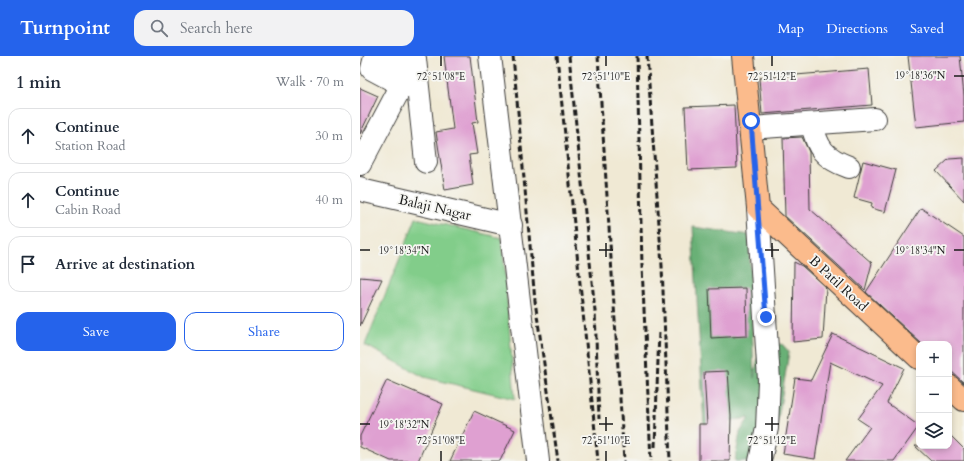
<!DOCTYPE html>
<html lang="en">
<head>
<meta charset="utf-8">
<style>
	:root { --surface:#fff; --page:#f2f2f3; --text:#1f2937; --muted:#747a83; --line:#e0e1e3; --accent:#2563eb }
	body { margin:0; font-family:Cardo,serif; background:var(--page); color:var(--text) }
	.controls { position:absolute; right:12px; bottom:12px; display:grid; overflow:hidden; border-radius:8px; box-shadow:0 2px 6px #0003 }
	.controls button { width:36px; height:36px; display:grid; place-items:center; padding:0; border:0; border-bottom:1px solid var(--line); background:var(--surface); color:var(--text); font:20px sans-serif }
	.stop { position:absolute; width:12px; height:12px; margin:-9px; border:3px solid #2563eb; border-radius:50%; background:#fff }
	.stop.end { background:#2563eb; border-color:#fff; box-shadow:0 1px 4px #0008 }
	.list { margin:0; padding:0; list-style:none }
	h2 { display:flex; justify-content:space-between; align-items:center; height:52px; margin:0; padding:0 16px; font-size:17px }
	h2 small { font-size:13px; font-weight:400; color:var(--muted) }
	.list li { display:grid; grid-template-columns:26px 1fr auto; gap:12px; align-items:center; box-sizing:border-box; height:56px; margin:0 8px 8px; padding:0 8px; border:1px solid var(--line); border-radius:12px }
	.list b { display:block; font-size:15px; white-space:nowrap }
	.list p { margin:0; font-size:13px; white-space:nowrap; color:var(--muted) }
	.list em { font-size:13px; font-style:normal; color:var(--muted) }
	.actions { display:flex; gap:8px; padding:12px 16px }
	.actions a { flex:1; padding:9px 0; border:1px solid var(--accent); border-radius:12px; text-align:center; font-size:14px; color:var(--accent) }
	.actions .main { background:var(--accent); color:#fff }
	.icon { flex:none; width:22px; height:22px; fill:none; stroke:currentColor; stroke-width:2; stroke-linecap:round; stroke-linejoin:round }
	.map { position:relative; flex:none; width:604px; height:405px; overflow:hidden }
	header { display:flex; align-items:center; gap:24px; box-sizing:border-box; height:56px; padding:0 20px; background:var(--accent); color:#fff }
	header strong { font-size:19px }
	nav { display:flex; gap:22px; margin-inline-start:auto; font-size:14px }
	.search { width:280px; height:36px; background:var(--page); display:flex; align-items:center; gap:10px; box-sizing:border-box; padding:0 14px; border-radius:12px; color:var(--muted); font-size:15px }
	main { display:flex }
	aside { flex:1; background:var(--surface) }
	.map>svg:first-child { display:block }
	.green { fill:#82cd8a; stroke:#4f7453 }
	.forest { fill:#69b076; stroke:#426649 }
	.building { fill:#dfa0d1 }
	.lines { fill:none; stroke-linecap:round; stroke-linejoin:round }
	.minor-casing { stroke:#3c3b38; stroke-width:24 }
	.major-casing { stroke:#3c3b38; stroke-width:24 }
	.minor { stroke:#fff; stroke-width:22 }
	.major { stroke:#fbbb8c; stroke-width:22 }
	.rail { stroke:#1c1c1c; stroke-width:3; stroke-dasharray:6 3; stroke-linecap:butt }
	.route { stroke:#2563eb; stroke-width:5 }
	.ticks { fill:none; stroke:#1c1c1c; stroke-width:1.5 }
	.labels { text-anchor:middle; stroke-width:3.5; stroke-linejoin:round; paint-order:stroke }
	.street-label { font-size:14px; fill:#1c1c1c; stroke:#f6f6f2 }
	.ticks-label { font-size:10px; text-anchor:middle; fill:#1c1c1c; stroke:#f6f6f2; stroke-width:3.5; stroke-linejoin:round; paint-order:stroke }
</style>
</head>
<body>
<header>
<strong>Turnpoint</strong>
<div class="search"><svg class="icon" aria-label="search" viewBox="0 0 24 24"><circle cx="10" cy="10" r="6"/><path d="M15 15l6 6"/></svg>Search here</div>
<nav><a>Map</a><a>Directions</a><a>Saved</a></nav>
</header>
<main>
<aside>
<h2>1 min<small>Walk · 70 m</small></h2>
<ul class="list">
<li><svg class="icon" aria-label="ahead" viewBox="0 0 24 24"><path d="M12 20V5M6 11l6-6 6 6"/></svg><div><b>Continue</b><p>Station Road</p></div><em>30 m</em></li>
<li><svg class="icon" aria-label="ahead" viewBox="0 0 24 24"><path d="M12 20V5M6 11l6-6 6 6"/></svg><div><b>Continue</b><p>Cabin Road</p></div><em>40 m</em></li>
<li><svg class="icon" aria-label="arrive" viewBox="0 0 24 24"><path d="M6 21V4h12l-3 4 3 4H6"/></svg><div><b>Arrive at destination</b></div></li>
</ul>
<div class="actions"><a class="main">Save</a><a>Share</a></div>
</aside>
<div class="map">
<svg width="604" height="405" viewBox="0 0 604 405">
	<rect width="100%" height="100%" fill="#f6f6f2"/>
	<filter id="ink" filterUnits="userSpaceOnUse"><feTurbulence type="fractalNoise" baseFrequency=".025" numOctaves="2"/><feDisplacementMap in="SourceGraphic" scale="8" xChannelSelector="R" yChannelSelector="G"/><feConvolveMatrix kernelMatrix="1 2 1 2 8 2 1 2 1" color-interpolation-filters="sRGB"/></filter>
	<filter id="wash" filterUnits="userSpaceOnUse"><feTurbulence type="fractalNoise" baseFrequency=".012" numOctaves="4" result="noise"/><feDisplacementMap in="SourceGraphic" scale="16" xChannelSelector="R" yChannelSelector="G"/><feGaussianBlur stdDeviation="0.9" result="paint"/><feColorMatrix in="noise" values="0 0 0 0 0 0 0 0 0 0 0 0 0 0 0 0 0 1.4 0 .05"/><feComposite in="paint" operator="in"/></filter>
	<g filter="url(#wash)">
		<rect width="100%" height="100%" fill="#f0e9d4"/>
		<path class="green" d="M 56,162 L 142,182 L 155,343 L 64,321 L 5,289 Z"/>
		<path class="forest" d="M 333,171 L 389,179 L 394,322 L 400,290 L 422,288 L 429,296 L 411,405 L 375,405 L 380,376 L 389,362 L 344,368 Z"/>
		<g id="blocks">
			<g class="building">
				<path d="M 84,0 L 110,0 L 118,66 L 112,67 L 117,98 L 109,99 L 113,129 L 85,134 L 76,76 L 93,73 Z"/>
				<path d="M 548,0 L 600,0 L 604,40 L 604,66 L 556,71 Z"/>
				<path d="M 509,13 L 512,49 L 402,58 L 399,22 Z"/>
				<path d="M 0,32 L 18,40 L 0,78 Z"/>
				<path d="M 374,49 L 377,112 L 328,114 L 325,51 Z"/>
				<path d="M 442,81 L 449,96 L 450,153 L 512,207 L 505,234 L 425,160 L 423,82 Z"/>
				<path d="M 604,102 L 604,145 L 576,115 L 589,103 Z"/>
				<path d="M 503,105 L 536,114 L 525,156 L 511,152 L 512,147 L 494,142 Z"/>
				<path d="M 561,152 L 604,181 L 604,327 L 589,313 L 589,288 L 562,288 L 506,236 Z"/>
				<path d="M 434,206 L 442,210 L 466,232 L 463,283 L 433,286 Z"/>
				<path d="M 0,221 L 22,223 L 0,270 Z"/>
				<path d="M 386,232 L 387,280 L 351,282 L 349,233 Z"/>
				<path d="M 473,278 L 544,312 L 527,347 L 559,370 L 534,405 L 485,405 L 510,371 L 498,363 L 522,330 L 470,306 L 455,403 L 423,398 L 435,322 L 451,324 Z"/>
				<path d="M 368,315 L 371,360 L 370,405 L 339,405 L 339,368 L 347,368 L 344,316 Z"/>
				<path d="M 27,324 L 83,348 L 58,405 L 31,405 L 0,391 L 0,380 Z"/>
				<path d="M 114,355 L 155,374 L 140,405 L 90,405 Z"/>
				<path d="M 589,378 L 604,393 L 604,405 L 571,405 L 555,390 L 589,390 Z"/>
			</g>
		</g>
	</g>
	<g filter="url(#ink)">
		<use href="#blocks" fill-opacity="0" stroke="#3c3b38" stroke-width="1"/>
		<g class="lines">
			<defs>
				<g id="minor">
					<path d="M 17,0 L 15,1 L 12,13 L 42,29"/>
					<path d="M 22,0 L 51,13"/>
					<path d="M 130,0 L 178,405"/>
					<path d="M 55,3 L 66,106"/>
					<path d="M 452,68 C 457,92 464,102 489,111"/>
					<path d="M 391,72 L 515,63"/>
					<path d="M 0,108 L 55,4"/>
					<path d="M 0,132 L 5,135 L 151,169"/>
					<path d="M 398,152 L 409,324 L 407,372 L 400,405"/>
				</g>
				<g id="major">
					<path d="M 383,0 L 398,152 L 559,302"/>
					<path d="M 589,330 L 604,344"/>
				</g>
			</defs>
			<use href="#minor" class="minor-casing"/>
			<use href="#major" class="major-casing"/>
			<use href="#minor" class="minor"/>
			<use href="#major" class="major"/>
			<g class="rail">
				<path d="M 153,0 L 175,245 L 198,405"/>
				<path d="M 197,0 L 238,405"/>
				<path d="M 209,0 L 235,255 L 239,363"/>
				<path d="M 238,0 L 264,405"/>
				<path d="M 277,0 L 282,210 L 291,405"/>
				<path d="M 287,0 L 302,210 L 310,405"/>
				<path d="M 295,391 L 299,275"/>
			</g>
		</g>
	</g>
	<g class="lines" filter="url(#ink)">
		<path class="route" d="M 391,65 L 406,261"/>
	</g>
	<path class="ticks" d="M 81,0 L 81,10M 246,0 L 246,10M 412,0 L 412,10M 594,20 L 604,20M 246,187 L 246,201M 412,187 L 412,201M 0,194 L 10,194M 239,194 L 253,194M 405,194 L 419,194M 594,194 L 604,194M 246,361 L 246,375M 412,361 L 412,375M 0,368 L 10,368M 239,368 L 253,368M 405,368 L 419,368M 81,395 L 81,405M 246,395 L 246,405M 412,395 L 412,405"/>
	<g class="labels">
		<g class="street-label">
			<text transform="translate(75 151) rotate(13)" y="5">Balaji Nagar</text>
			<text transform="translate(479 227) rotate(43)" y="5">B Patil Road</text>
		</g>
	</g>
	<g class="ticks-label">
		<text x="560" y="23">19°18'36"N</text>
		<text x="81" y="24">72°51'08"E</text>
		<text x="246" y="24">72°51'10"E</text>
		<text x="412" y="24">72°51'12"E</text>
		<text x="44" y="198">19°18'34"N</text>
		<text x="560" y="198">19°18'34"N</text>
		<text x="44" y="372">19°18'32"N</text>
		<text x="81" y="388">72°51'08"E</text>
		<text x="246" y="388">72°51'10"E</text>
		<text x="412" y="388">72°51'12"E</text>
	</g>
</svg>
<div class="controls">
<button>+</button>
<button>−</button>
<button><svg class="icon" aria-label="layers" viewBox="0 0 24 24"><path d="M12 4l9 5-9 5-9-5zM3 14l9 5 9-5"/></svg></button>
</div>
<div class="stop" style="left:391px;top:65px"></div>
<div class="stop end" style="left:406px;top:261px"></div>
</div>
</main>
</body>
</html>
